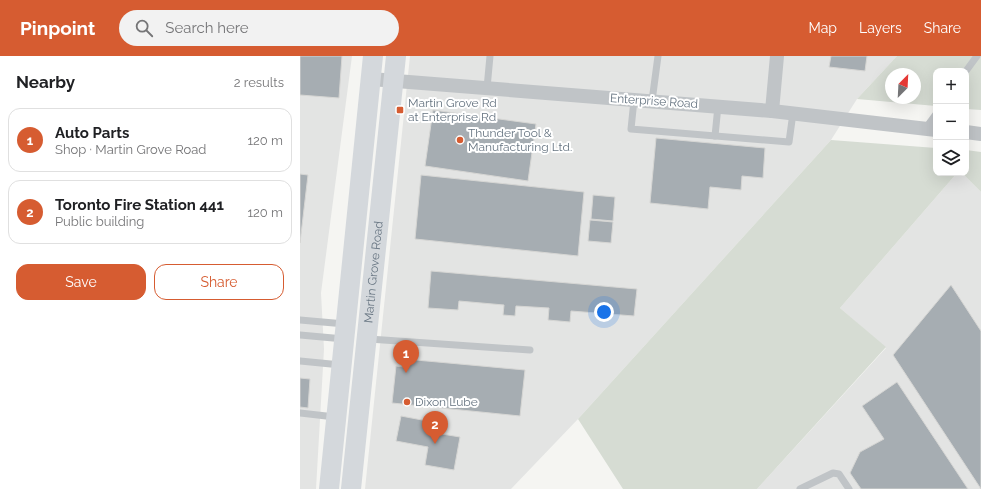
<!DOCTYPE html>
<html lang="en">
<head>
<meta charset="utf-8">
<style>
	:root { --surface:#fff; --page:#f2f2f2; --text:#202124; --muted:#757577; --line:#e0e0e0; --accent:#d65c31 }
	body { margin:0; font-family:Raleway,sans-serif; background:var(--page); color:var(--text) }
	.controls { position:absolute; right:12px; top:12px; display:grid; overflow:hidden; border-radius:8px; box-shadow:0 4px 16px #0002 }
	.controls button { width:36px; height:36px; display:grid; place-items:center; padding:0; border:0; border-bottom:1px solid var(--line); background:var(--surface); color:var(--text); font:20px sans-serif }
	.compass { position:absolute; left:585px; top:12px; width:36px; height:36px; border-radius:50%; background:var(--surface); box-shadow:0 4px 16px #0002; rotate:24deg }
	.you { position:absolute; left:304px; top:256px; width:14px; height:14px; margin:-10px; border:3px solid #fff; border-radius:50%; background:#1a73e8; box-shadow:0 0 0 6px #1a73e833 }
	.badge { display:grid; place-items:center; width:26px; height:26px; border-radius:50%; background:var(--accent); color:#fff; font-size:13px; font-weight:700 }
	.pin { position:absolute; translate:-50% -33px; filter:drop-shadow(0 1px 2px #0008) }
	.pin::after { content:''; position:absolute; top:21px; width:14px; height:12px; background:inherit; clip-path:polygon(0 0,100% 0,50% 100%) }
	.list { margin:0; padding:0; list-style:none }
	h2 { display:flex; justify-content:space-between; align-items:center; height:52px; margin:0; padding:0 16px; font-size:17px }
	h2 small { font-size:13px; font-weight:400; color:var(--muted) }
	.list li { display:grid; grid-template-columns:26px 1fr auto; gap:12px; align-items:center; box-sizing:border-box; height:64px; margin:0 8px 8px; padding:0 8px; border:1px solid var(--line); border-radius:12px }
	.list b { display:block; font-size:15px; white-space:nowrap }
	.list p { margin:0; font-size:13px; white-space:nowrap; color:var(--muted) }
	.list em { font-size:13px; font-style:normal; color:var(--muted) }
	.actions { display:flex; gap:8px; padding:12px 16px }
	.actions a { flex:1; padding:9px 0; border:1px solid var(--accent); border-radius:12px; text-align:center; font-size:14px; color:var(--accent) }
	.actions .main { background:var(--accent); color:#fff }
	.icon { flex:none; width:22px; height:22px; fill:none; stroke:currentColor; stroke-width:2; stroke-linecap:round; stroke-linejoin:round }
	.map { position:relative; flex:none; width:681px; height:433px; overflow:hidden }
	header { display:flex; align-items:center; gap:24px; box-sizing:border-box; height:56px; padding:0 20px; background:var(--accent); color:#fff }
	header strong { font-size:19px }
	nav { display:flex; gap:22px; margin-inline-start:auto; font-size:14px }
	.search { width:280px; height:36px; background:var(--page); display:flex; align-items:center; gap:10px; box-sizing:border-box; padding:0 14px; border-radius:22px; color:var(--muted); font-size:15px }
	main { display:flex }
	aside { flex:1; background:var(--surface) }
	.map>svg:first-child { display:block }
	.built { fill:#e3e4e3 }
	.green { fill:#d6dcd3; fill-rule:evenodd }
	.building { fill:#a6adb2; stroke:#d6d6d4 }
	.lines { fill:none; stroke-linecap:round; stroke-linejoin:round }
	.service { stroke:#c0c4c7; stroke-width:7 }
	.minor { stroke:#c0c4c7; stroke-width:14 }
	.secondary { stroke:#d4d8dc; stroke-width:20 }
	.poi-dot { fill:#d65c31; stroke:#fff; stroke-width:1.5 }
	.labels { text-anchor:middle; stroke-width:4; stroke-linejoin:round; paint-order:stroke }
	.street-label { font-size:12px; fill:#667481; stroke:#fff }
	.poi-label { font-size:12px; fill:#667481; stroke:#fff; text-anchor:start }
</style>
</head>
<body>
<header>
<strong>Pinpoint</strong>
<div class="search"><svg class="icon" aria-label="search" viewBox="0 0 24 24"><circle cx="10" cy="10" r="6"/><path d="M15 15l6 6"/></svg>Search here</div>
<nav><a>Map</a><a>Layers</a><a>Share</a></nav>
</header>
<main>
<aside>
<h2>Nearby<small>2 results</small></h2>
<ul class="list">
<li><span class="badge">1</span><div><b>Auto Parts</b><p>Shop · Martin Grove Road</p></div><em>120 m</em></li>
<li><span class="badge">2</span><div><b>Toronto Fire Station 441</b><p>Public building</p></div><em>120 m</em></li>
</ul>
<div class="actions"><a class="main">Save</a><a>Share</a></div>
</aside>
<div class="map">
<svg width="681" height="433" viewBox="0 0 681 433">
	<rect width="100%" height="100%" fill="#f5f5f2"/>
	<g class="built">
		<path d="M 0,0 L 52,0 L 21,237 L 24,293 L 16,433 L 0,433 Z"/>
		<path d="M 110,0 L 597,0 L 557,43 L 531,84 L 278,363 L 211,433 L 65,433 Z"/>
		<path d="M 657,117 L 662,117 L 681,136 L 681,433 L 457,433 L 586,292 L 540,252 Z"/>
	</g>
	<g class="green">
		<path d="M 597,0 L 681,0 L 681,54 L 666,53 L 666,15 L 636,15 L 636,50 L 557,43 ZM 591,18 L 615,18 L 615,42 L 591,42 Z"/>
		<path d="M 531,84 L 636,92 L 636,117 L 657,117 L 540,252 L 586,291 L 457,433 L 323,433 L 278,363 Z"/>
		<path d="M 666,94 L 681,96 L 681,136 L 662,117 L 666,117 Z"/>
	</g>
	<g class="building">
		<path d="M 0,0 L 42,0 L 39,42 L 0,39 Z"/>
		<path d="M 531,0 L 567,0 L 565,15 L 529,11 Z"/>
		<path d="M 133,54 L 236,68 L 228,125 L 125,110 Z"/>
		<path d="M 356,82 L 465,92 L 463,122 L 442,120 L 441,134 L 410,131 L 408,153 L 350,147 Z"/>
		<path d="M 0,118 L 8,119 L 0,187 Z"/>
		<path d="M 121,119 L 284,136 L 278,200 L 115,183 Z"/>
		<path d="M 293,139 L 315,141 L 313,165 L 291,163 Z"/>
		<path d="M 290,164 L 313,166 L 311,187 L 288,185 Z"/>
		<path d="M 131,215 L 337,233 L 334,260 L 271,255 L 270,266 L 248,264 L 249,252 L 216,250 L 215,260 L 203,259 L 204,249 L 159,245 L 158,254 L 128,252 Z"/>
		<path d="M 651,229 L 681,275 L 681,433 L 593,299 Z"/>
		<path d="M 105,303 L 225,314 L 220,360 L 92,347 L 96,310 L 104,311 Z"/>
		<path d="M 0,322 L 10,323 L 8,352 L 0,351 Z"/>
		<path d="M 597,326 L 668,433 L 561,433 L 550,417 L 560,396 L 584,383 L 562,350 Z"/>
		<path d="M 101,360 L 138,367 L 136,377 L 160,381 L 154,414 L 125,409 L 128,391 L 96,385 Z"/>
	</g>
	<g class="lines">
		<g class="service">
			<path d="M 666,15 L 677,0"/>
			<path d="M 187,32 L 190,0"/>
			<path d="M 334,44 L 331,73 L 489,86 L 493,57"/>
			<path d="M 352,45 L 358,0"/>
			<path d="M 625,73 L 636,58"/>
			<path d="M 415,80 L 418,50"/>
			<path d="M 0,264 L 45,268"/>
			<path d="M 0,279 L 44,283"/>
			<path d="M 69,283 L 230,294"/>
			<path d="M 0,305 L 41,309"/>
			<path d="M 0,357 L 35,361"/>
			<path d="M 500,433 L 533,417 L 539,418 L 549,433"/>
		</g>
		<g class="minor">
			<path d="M 71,23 L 472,55 L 636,74"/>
			<path d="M 472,55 L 477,0"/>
			<path d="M 666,76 L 681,78"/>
		</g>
		<g class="secondary">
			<path d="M 29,433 L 73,0"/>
			<path id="s1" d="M 51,433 L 96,0"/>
		</g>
	</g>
	<g class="poi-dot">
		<rect x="96" y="50" width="8" height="8" rx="2"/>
		<circle cx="160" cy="84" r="4"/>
		<circle cx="107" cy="346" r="4"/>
	</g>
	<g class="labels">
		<g class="street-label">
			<text transform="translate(354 45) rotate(4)" y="4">Enterprise Road</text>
			<text dy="4" stroke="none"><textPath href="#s1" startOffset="218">Martin Grove Road</textPath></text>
		</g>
		<g class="poi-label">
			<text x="108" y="51">Martin Grove Rd<tspan x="108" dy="14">at Enterprise Rd</tspan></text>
			<text x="168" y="81">Thunder Tool &amp;<tspan x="168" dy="14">Manufacturing Ltd.</tspan></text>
			<text x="115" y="350">Dixon Lube</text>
		</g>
	</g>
</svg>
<div class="controls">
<button>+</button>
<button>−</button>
<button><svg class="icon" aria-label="layers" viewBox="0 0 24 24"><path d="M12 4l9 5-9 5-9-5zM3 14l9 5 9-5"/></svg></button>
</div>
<svg class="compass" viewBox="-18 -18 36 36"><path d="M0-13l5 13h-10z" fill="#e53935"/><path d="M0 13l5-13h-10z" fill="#757577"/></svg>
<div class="you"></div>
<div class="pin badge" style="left:106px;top:317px">1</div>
<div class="pin badge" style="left:135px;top:388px">2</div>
</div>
</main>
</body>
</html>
